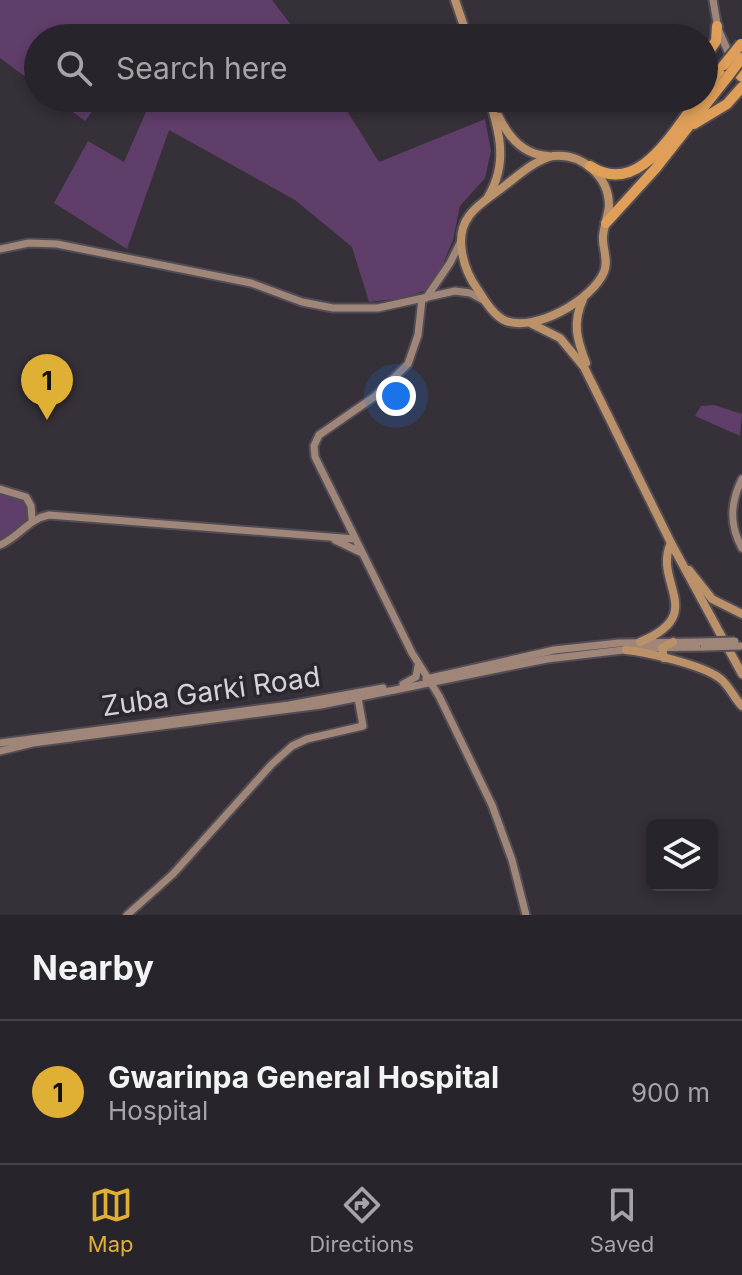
<!DOCTYPE html>
<html lang="en">
<head>
<meta charset="utf-8">
<style>
	:root { --surface:#28242b; --page:#343037; --text:#f1f3f6; --muted:#a5a4a9; --line:#444147; --accent:#e0b034 }
	body { margin:0; font-family:Inter,sans-serif; background:var(--page); color:var(--text) }
	.controls { position:absolute; right:24px; bottom:24px; display:grid; overflow:hidden; border-radius:12px; box-shadow:0 4px 12px #0003 }
	.controls button { width:72px; height:72px; display:grid; place-items:center; padding:0; border:0; border-bottom:2px solid var(--line); background:var(--surface); color:var(--text); font:40px sans-serif }
	.you { position:absolute; left:396px; top:396px; width:28px; height:28px; margin:-20px; border:6px solid #fff; border-radius:50%; background:#1a73e8; box-shadow:0 0 0 12px #1a73e833 }
	.badge { display:grid; place-items:center; width:52px; height:52px; border-radius:50%; background:var(--accent); color:#111; font-size:26px; font-weight:700 }
	.pin { position:absolute; translate:-50% -66px; filter:drop-shadow(0 2px 4px #0008) }
	.pin::after { content:''; position:absolute; top:42px; width:28px; height:24px; background:inherit; clip-path:polygon(0 0,100% 0,50% 100%) }
	.list { margin:0; padding:0; list-style:none }
	h2 { display:flex; justify-content:space-between; align-items:center; height:104px; margin:0; padding:0 32px; font-size:34px }
	h2 small { font-size:26px; font-weight:400; color:var(--muted) }
	.list li { display:grid; grid-template-columns:52px 1fr auto; gap:24px; align-items:center; box-sizing:border-box; height:144px; padding:0 32px; border-top:2px solid var(--line) }
	.list b { display:block; font-size:30px; white-space:nowrap }
	.list p { margin:0; font-size:26px; white-space:nowrap; color:var(--muted) }
	.list em { font-size:26px; font-style:normal; color:var(--muted) }
	.icon { flex:none; width:44px; height:44px; fill:none; stroke:currentColor; stroke-width:2; stroke-linecap:round; stroke-linejoin:round }
	.map { position:relative; flex:none; width:742px; height:915px; overflow:hidden }
	.search { position:absolute; background:var(--surface); box-shadow:0 4px 12px #0003; left:24px; right:24px; top:24px; height:88px; display:flex; align-items:center; gap:20px; box-sizing:border-box; padding:0 28px; border-radius:44px; color:var(--muted); font-size:30px }
	.sheet { height:248px; background:var(--surface) }
	nav { display:flex; justify-content:space-around; align-items:center; box-sizing:border-box; height:112px; border-top:2px solid var(--line); background:var(--surface); font-size:22px; color:var(--muted) }
	nav a { display:grid; justify-items:center; gap:4px }
	nav .on { color:var(--accent) }
	.map>svg:first-child { display:block }
	.green { fill:#5f3e6a }
	.lines { fill:none; stroke-linecap:round; stroke-linejoin:round }
	.secondary-casing { stroke:#524c54; stroke-width:11 }
	.primary-casing { stroke:#524c54; stroke-width:12 }
	.highway-casing { stroke:#524c54; stroke-width:14 }
	.secondary { stroke:#9f8678; stroke-width:7 }
	.primary { stroke:#bb916a; stroke-width:8 }
	.highway { stroke:#e09f58; stroke-width:10 }
	.secondary-bridge-casing { stroke:#524c54; stroke-width:11; stroke-linecap:butt }
	.highway-bridge-casing { stroke:#524c54; stroke-width:14; stroke-linecap:butt }
	.secondary-bridge { stroke:#9f8678; stroke-width:7 }
	.highway-bridge { stroke:#e09f58; stroke-width:10 }
	.labels { text-anchor:middle; stroke-width:7; stroke-linejoin:round; paint-order:stroke }
	.street-label { font-size:28px; fill:#d6d2d8; stroke:#2c262e }
</style>
</head>
<body>
<div class="map">
<svg width="742" height="915" viewBox="0 0 742 915">
	<rect width="100%" height="100%" fill="#363039"/>
	<g class="green">
		<path d="M 0,0 L 272,0 L 301,38 L 38,38 L 38,86 L 0,58 Z"/>
		<path d="M 54,98 L 102,98 L 85,121 Z"/>
		<path d="M 152,98 L 339,98 L 379,162 L 485,119 L 491,151 L 485,178 L 460,206 L 453,240 L 433,288 L 404,298 L 369,302 L 352,247 L 295,200 L 169,130 L 127,249 L 54,203 L 88,141 L 124,162 Z"/>
		<path d="M 714,405 L 742,414 L 740,436 L 695,416 L 701,406 Z"/>
		<path d="M 0,491 L 25,498 L 32,515 L 8,538 L 0,541 Z"/>
	</g>
	<g class="lines">
		<defs>
			<g id="secondary">
				<path d="M 713,0 L 718,29 L 731,58"/>
				<path d="M 0,249 L 29,243 L 57,244 L 251,283 L 302,302 L 333,308 L 378,308 L 455,291 L 470,293 L 485,301"/>
				<path d="M 426,298 L 450,263 L 461,241"/>
				<path d="M 422,299 L 418,335 L 408,364 L 374,397 L 319,435 L 314,446 L 315,457 L 412,653 L 439,696 L 492,805 L 512,860 L 526,915"/>
				<path d="M 742,479 C 730,503 729,525 742,548"/>
				<path d="M 0,489 L 26,497 L 31,506 L 32,519"/>
				<path d="M 335,540 L 360,552"/>
				<path d="M 0,545 C 19,537 28,519 49,515 L 355,539"/>
				<path d="M 426,679 L 554,650 L 619,643 L 700,642"/>
				<path d="M 403,684 L 416,677 L 418,666"/>
				<path d="M 0,743 L 289,705 L 383,688"/>
				<path d="M 0,751 L 33,743 L 321,705 L 547,659 L 640,648 L 704,647"/>
				<path d="M 127,915 L 173,874 L 272,764 L 292,746 L 307,739 L 363,726 L 358,698"/>
			</g>
			<g id="primary">
				<path d="M 455,0 L 468,38"/>
				<path d="M 499,117 C 509,138 524,155 548,156"/>
				<path d="M 553,156 C 582,153 609,176 609,206 C 608,216 604,226 603,236 C 602,248 609,260 604,272 C 592,300 536,332 506,321 C 494,316 485,301 478,290 C 464,271 453,237 469,216 C 478,203 495,194 507,184 C 521,173 534,161 553,156 Z"/>
				<path d="M 488,197 C 508,164 500,133 489,98"/>
				<path d="M 583,299 C 572,323 577,340 586,363"/>
				<path d="M 532,324 L 560,338 L 584,367 L 671,543 L 742,674"/>
				<path d="M 689,570 L 712,599 L 742,614"/>
				<path d="M 640,642 C 709,614 652,582 671,543"/>
				<path d="M 626,650 C 647,652 701,665 718,677 C 729,684 733,697 742,706"/>
				<path d="M 664,658 L 662,648 L 673,642"/>
			</g>
			<g id="highway">
				<path d="M 704,58 L 716,41 L 717,26"/>
				<path d="M 739,74 L 742,77"/>
				<path d="M 704,91 L 724,65"/>
				<path d="M 694,124 L 727,104 L 742,87"/>
				<path d="M 590,166 C 639,198 673,131 699,98"/>
				<path d="M 606,223 L 656,168 L 729,75"/>
			</g>
		</defs>
		<use href="#secondary" class="secondary-casing"/>
		<use href="#primary" class="primary-casing"/>
		<use href="#highway" class="highway-casing"/>
		<use href="#secondary" class="secondary"/>
		<use href="#primary" class="primary"/>
		<use href="#highway" class="highway"/>
		<defs>
			<g id="secondary-bridge">
				<path d="M 700,642 L 735,641"/>
				<path d="M 704,647 L 741,646"/>
			</g>
			<g id="highway-bridge">
				<path d="M 724,65 L 741,44"/>
				<path d="M 729,75 L 742,58"/>
			</g>
		</defs>
		<use href="#secondary-bridge" class="secondary-bridge-casing"/>
		<use href="#highway-bridge" class="highway-bridge-casing"/>
		<use href="#secondary-bridge" class="secondary-bridge"/>
		<use href="#highway-bridge" class="highway-bridge"/>
	</g>
	<g class="labels">
		<g class="street-label">
			<text transform="translate(211 691) rotate(-8)" y="10">Zuba Garki Road</text>
		</g>
	</g>
</svg>
<div class="controls">
<button><svg class="icon" aria-label="layers" viewBox="0 0 24 24"><path d="M12 4l9 5-9 5-9-5zM3 14l9 5 9-5"/></svg></button>
</div>
<div class="you"></div>
<div class="pin badge" style="left:47px;top:420px">1</div>
<div class="search"><svg class="icon" aria-label="search" viewBox="0 0 24 24"><circle cx="10" cy="10" r="6"/><path d="M15 15l6 6"/></svg>Search here</div>
</div>
<section class="sheet">
<h2>Nearby<small></small></h2>
<ul class="list">
<li><span class="badge">1</span><div><b>Gwarinpa General Hospital</b><p>Hospital</p></div><em>900 m</em></li>
</ul>
</section>
<nav>
<a class="on"><svg class="icon" aria-label="map" viewBox="0 0 24 24"><path d="M3 6l6-2 6 2 6-2v14l-6 2-6-2-6 2zM9 4v14M15 6v14"/></svg>Map</a>
<a><svg class="icon" aria-label="directions" viewBox="0 0 24 24"><path d="M12 3l9 9-9 9-9-9zM9 14v-3h6M13 9l2 2-2 2"/></svg>Directions</a>
<a><svg class="icon" aria-label="saved" viewBox="0 0 24 24"><path d="M7 4h10v16l-5-4-5 4z"/></svg>Saved</a>
</nav>
</body>
</html>
